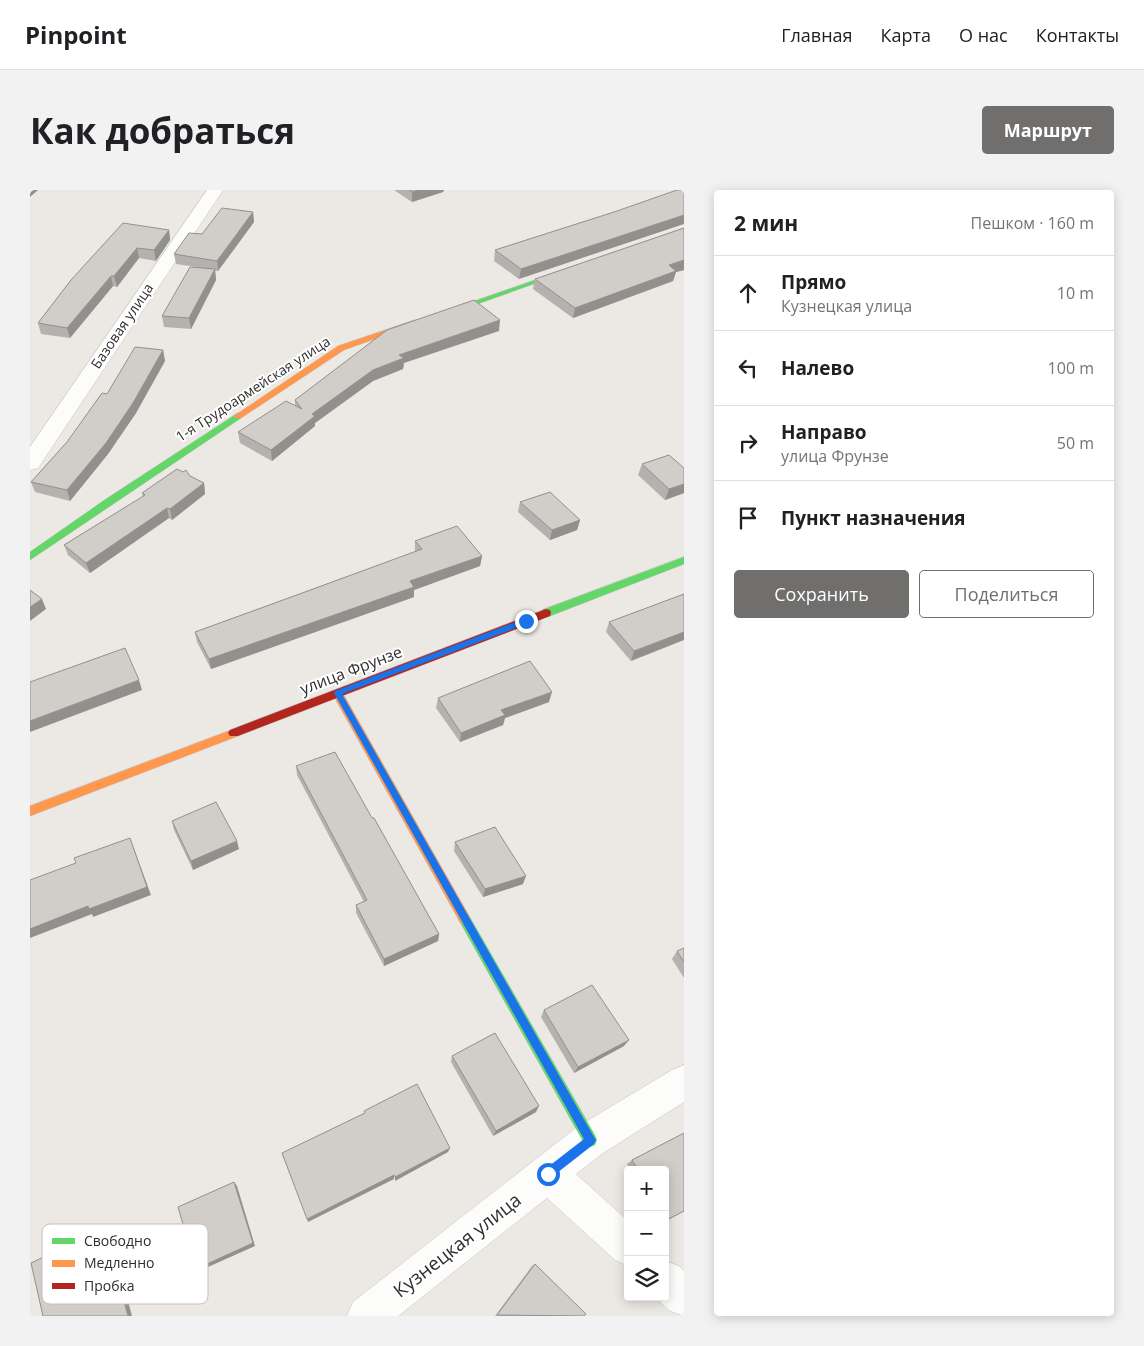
<!DOCTYPE html>
<html lang="ru">
<head>
<meta charset="utf-8">
<style>
	:root { --surface:#fff; --page:#f2f2f2; --text:#202124; --muted:#757577; --line:#e0e0e0; --accent:#706f6e }
	body { margin:0; font-family:"Open Sans",sans-serif; background:var(--page); color:var(--text) }
	.controls { position:absolute; right:15px; bottom:15px; display:grid; overflow:hidden; border-radius:5px; box-shadow:0 2px 12px #0003 }
	.controls button { width:45px; height:45px; display:grid; place-items:center; padding:0; border:0; border-bottom:1px solid var(--line); background:var(--surface); color:var(--text); font:25px sans-serif }
	.stop { position:absolute; width:15px; height:15px; margin:-11px; border:4px solid #1a73e8; border-radius:50%; background:#fff }
	.stop.end { background:#1a73e8; border-color:#fff; box-shadow:0 1px 5px #0008 }
	.list { margin:0; padding:0; list-style:none }
	h2 { display:flex; justify-content:space-between; align-items:center; height:65px; margin:0; padding:0 20px; font-size:21px }
	h2 small { font-size:16px; font-weight:400; color:var(--muted) }
	.list li { display:grid; grid-template-columns:32px 1fr auto; gap:15px; align-items:center; box-sizing:border-box; height:75px; padding:0 20px; border-top:1px solid var(--line) }
	.list b { display:block; font-size:19px; white-space:nowrap }
	.list p { margin:0; font-size:16px; white-space:nowrap; color:var(--muted) }
	.list em { font-size:16px; font-style:normal; color:var(--muted) }
	.actions { display:flex; gap:10px; padding:15px 20px }
	.actions a { flex:1; padding:11px 0; border:1px solid var(--accent); border-radius:5px; text-align:center; font-size:18px; color:var(--accent) }
	.actions .main { background:var(--accent); color:#fff }
	.icon { flex:none; width:28px; height:28px; fill:none; stroke:currentColor; stroke-width:2; stroke-linecap:round; stroke-linejoin:round }
	.map { position:relative; flex:none; width:654px; height:1126px; overflow:hidden; border-radius:5px }
	header { display:flex; align-items:center; gap:30px; box-sizing:border-box; height:70px; padding:0 25px; background:var(--surface); border-bottom:1px solid var(--line) }
	header strong { font-size:24px }
	nav { display:flex; gap:28px; margin-inline-start:auto; font-size:18px }
	.intro { display:flex; align-items:center; justify-content:space-between; box-sizing:border-box; height:120px; padding:0 30px }
	h1 { margin:0; font-size:35px }
	.button { padding:12px 22px; border-radius:5px; background:var(--accent); color:#fff; font-size:18px; font-weight:700 }
	main { display:flex; gap:30px; padding:0 30px }
	aside { flex:1; background:var(--surface); border-radius:5px; box-shadow:0 2px 12px #0003 }
	.map>svg:first-child { display:block }
	.lines { fill:none; stroke-linecap:round; stroke-linejoin:round }
	.street-casing { stroke:#c5c4c5; stroke-width:1 }
	.fast-casing { stroke:#c5c4c5; stroke-width:1 }
	.slow-casing { stroke:#c5c4c5; stroke-width:1 }
	.jam-casing { stroke:#c5c4c5; stroke-width:1 }
	.street { fill:#fcfcfb; fill-rule:evenodd }
	.fast { fill:#63d668; fill-rule:evenodd }
	.slow { fill:#ff974d; fill-rule:evenodd }
	.jam { fill:#b3261e; fill-rule:evenodd }
	.wall { fill:#b4b1ae }
	.shaded-wall { fill:#92908d }
	.building { fill:#d1ceca; stroke:#92908d }
	.route { fill:#1a73e8 }
	.labels { text-anchor:middle; stroke-width:4; stroke-linejoin:round; paint-order:stroke }
	.far-street-label { font-size:14px; fill:#2e2e2e; stroke:#fff }
	.street-label { font-size:16px; fill:#2e2e2e; stroke:#fff }
	.near-street-label { font-size:19px; fill:#2e2e2e; stroke:#fff }
	.key { fill:#fff; stroke:#c0c0c0; stroke-width:1 }
	.key-label { font-size:14px; fill:#2e2e2e }
</style>
</head>
<body>
<header>
<strong>Pinpoint</strong>
<nav><a>Главная</a><a>Карта</a><a>О нас</a><a>Контакты</a></nav>
</header>
<div class="intro"><h1>Как добраться</h1><a class="button">Маршрут</a></div>
<main>
<div class="map">
<svg width="654" height="1126" viewBox="0 0 654 1126">
	<rect width="100%" height="100%" fill="#ece8e4"/>
	<g class="lines">
		<defs>
			<g id="street">
				<path d="M 177,0 L 193,0 L 8,278 L 0,280 L 0,257 Z"/>
				<path d="M 654,875 L 654,912 L 573,963 L 546,984 L 598,1031 L 598,1076 L 585,1070 L 517,1008 L 368,1126 L 317,1126 L 323,1112 L 547,937 L 642,880 Z"/>
				<path d="M 635,1071 L 649,1076 L 654,1081 L 654,1126 L 640,1121 L 625,1107 L 635,1107 Z"/>
			</g>
			<g id="fast">
				<path d="M 537,79 L 543,80 L 391,134 L 384,132 Z"/>
				<path d="M 208,223 L 211,224 L 211,228 L 0,370 L 0,362 L 76,309 Z"/>
				<path d="M 654,367 L 654,374 L 520,426 L 516,427 L 511,423 L 512,420 Z"/>
				<path d="M 434,722 L 438,724 L 565,945 L 567,950 L 565,955 L 560,957 L 555,955 L 430,732 L 428,728 L 430,724 Z"/>
			</g>
			<g id="slow">
				<path d="M 385,130 L 392,132 L 314,160 L 211,228 L 205,228 L 204,226 L 308,156 Z"/>
				<path d="M 307,499 L 311,500 L 438,724 L 440,728 L 438,732 L 434,734 L 430,732 L 302,503 Z"/>
				<path d="M 204,539 L 208,540 L 210,543 L 208,546 L 0,626 L 0,616 Z"/>
			</g>
			<path id="jam" d="M 516,419 L 520,420 L 521,423 L 520,426 L 208,546 L 200,546 L 198,543 L 200,540 Z"/>
		</defs>
		<use href="#street" class="street-casing"/>
		<use href="#fast" class="fast-casing"/>
		<use href="#slow" class="slow-casing"/>
		<use href="#jam" class="jam-casing"/>
		<use href="#street" class="street"/>
		<use href="#fast" class="fast"/>
		<use href="#slow" class="slow"/>
		<use href="#jam" class="jam"/>
	</g>
	<g class="wall">
		<path d="M 364,0 L 414,0 L 413,2 L 382,12 Z"/>
		<path d="M 223,22 L 224,32 L 188,81 L 185,81 L 186,90 L 161,139 L 134,137 L 132,126 L 166,77 L 146,74 L 144,64 L 172,44 Z"/>
		<path d="M 584,22 L 489,89 L 464,71 L 465,60 Z"/>
		<path d="M 654,38 L 654,80 L 646,82 L 643,91 L 543,128 L 503,99 L 505,89 Z"/>
		<path d="M 139,40 L 140,50 L 126,71 L 109,68 L 87,97 L 83,96 L 40,148 L 11,144 L 8,133 L 41,90 Z"/>
		<path d="M 469,141 L 374,173 L 373,179 L 343,191 L 285,233 L 285,236 L 242,271 L 210,253 L 208,242 L 265,216 L 265,210 Z"/>
		<path d="M 133,160 L 135,171 L 106,223 L 78,264 L 40,311 L 5,302 L 1,292 L 37,252 L 77,204 Z"/>
		<path d="M 612,274 L 654,278 L 654,303 L 635,310 L 608,285 Z"/>
		<path d="M 160,286 L 174,293 L 175,304 L 142,330 L 139,328 L 60,383 L 38,365 L 34,355 L 113,307 L 112,303 Z"/>
		<path d="M 490,312 L 550,330 L 547,340 L 520,350 L 488,322 Z"/>
		<path d="M 385,351 L 452,366 L 450,376 L 384,400 L 384,407 L 181,479 L 167,452 L 165,442 L 385,362 Z"/>
		<path d="M 654,404 L 601,471 L 576,442 L 579,432 Z"/>
		<path d="M 408,508 L 519,512 L 475,528 L 473,535 L 430,552 L 406,518 Z"/>
		<path d="M 266,576 L 342,628 L 409,744 L 408,751 L 354,776 L 326,723 L 326,715 L 334,712 L 267,585 Z"/>
		<path d="M 142,631 L 209,659 L 163,680 L 144,640 Z"/>
		<path d="M 425,652 L 493,694 L 453,707 L 424,661 Z"/>
		<path d="M 654,758 L 654,788 L 642,769 L 647,761 Z"/>
		<path d="M 514,820 L 594,856 L 544,883 L 511,827 Z"/>
		<path d="M 422,866 L 506,922 L 463,946 L 421,872 Z"/>
		<path d="M 654,943 L 654,1021 L 635,1031 L 635,980 L 600,980 L 597,974 L 602,970 Z"/>
		<path d="M 505,1074 L 554,1126 L 465,1126 L 502,1076 Z"/>
	</g>
	<g class="shaded-wall">
		<path d="M 0,0 L 8,0 L 0,7 Z"/>
		<path d="M 390,0 L 414,0 L 413,2 L 382,12 L 382,2 Z"/>
		<path d="M 223,22 L 224,32 L 188,81 L 187,71 Z"/>
		<path d="M 654,25 L 654,34 L 489,89 L 491,79 Z"/>
		<path d="M 139,40 L 140,50 L 126,71 L 124,60 Z"/>
		<path d="M 107,58 L 109,68 L 87,97 L 84,86 Z"/>
		<path d="M 654,70 L 654,80 L 646,82 L 643,91 L 543,128 L 545,118 L 639,75 Z"/>
		<path d="M 185,79 L 186,90 L 161,139 L 159,128 Z"/>
		<path d="M 81,86 L 83,96 L 40,148 L 37,138 Z"/>
		<path d="M 470,130 L 469,141 L 374,173 L 373,179 L 343,191 L 285,233 L 285,236 L 242,271 L 241,260 L 282,224 L 343,180 L 369,165 Z"/>
		<path d="M 133,160 L 135,171 L 106,223 L 78,264 L 40,311 L 37,300 Z"/>
		<path d="M 174,293 L 175,304 L 142,330 L 140,319 Z"/>
		<path d="M 654,294 L 654,303 L 635,310 L 639,299 Z"/>
		<path d="M 137,318 L 139,328 L 60,383 L 56,373 Z"/>
		<path d="M 550,330 L 547,340 L 520,350 L 522,340 Z"/>
		<path d="M 452,366 L 450,376 L 384,400 L 384,407 L 181,479 L 179,469 L 380,391 Z"/>
		<path d="M 12,409 L 16,419 L 0,431 L 0,417 Z"/>
		<path d="M 654,442 L 654,450 L 601,471 L 604,461 Z"/>
		<path d="M 109,490 L 112,500 L 0,542 L 0,531 Z"/>
		<path d="M 522,502 L 519,512 L 475,528 L 473,535 L 430,552 L 431,543 L 471,520 Z"/>
		<path d="M 100,648 L 121,705 L 63,727 L 62,724 L 0,748 L 0,739 Z"/>
		<path d="M 207,651 L 209,659 L 163,680 L 161,671 Z"/>
		<path d="M 496,686 L 493,694 L 453,707 L 455,699 Z"/>
		<path d="M 409,744 L 408,751 L 354,776 L 354,769 Z"/>
		<path d="M 599,850 L 594,856 L 544,883 L 548,877 Z"/>
		<path d="M 509,916 L 506,922 L 463,946 L 466,941 Z"/>
		<path d="M 420,958 L 418,962 L 365,991 L 365,987 Z"/>
		<path d="M 364,985 L 364,989 L 278,1032 L 277,1029 Z"/>
		<path d="M 204,992 L 207,996 L 225,1056 L 169,1081 L 166,1079 Z"/>
		<path d="M 74,1038 L 79,1041 L 102,1126 L 98,1126 Z"/>
	</g>
	<g class="building">
		<path d="M 379,0 L 390,0 L 382,2 Z"/>
		<path d="M 647,0 L 654,0 L 654,25 L 491,79 L 465,60 L 584,22 Z"/>
		<path d="M 192,18 L 223,22 L 187,71 L 144,64 L 159,43 L 172,44 Z"/>
		<path d="M 93,33 L 139,40 L 124,60 L 107,58 L 84,86 L 81,86 L 37,138 L 8,133 L 41,90 Z"/>
		<path d="M 654,38 L 654,70 L 639,75 L 646,81 L 545,118 L 505,89 Z"/>
		<path d="M 160,77 L 185,79 L 159,128 L 132,126 Z"/>
		<path d="M 444,110 L 470,130 L 369,165 L 374,168 L 343,180 L 282,224 L 285,226 L 241,260 L 208,242 L 256,211 L 272,219 L 265,210 L 357,140 Z"/>
		<path d="M 105,157 L 133,160 L 103,213 L 76,253 L 37,300 L 1,292 L 37,252 L 72,203 L 77,204 Z"/>
		<path d="M 639,265 L 654,278 L 654,294 L 639,299 L 612,274 Z"/>
		<path d="M 147,279 L 153,282 L 156,280 L 160,286 L 174,293 L 140,319 L 137,318 L 56,373 L 34,355 L 115,305 L 112,303 Z"/>
		<path d="M 520,302 L 550,330 L 522,340 L 490,312 Z"/>
		<path d="M 427,336 L 452,366 L 380,391 L 384,397 L 179,469 L 165,442 L 264,406 L 392,359 L 385,351 Z"/>
		<path d="M 0,400 L 12,409 L 0,417 Z"/>
		<path d="M 654,404 L 654,442 L 604,461 L 579,432 Z"/>
		<path d="M 95,458 L 109,490 L 0,531 L 0,492 Z"/>
		<path d="M 500,471 L 522,502 L 471,520 L 475,525 L 431,543 L 408,508 Z"/>
		<path d="M 305,562 L 342,628 L 344,628 L 409,744 L 354,769 L 326,715 L 337,710 L 266,576 Z"/>
		<path d="M 186,612 L 207,651 L 161,671 L 142,631 Z"/>
		<path d="M 465,637 L 496,686 L 455,699 L 425,652 Z"/>
		<path d="M 100,648 L 117,697 L 59,719 L 58,716 L 0,739 L 0,690 L 46,673 L 44,668 Z"/>
		<path d="M 654,758 L 654,772 L 647,761 Z"/>
		<path d="M 562,795 L 599,850 L 548,877 L 514,820 Z"/>
		<path d="M 465,843 L 509,916 L 466,941 L 422,866 Z"/>
		<path d="M 387,894 L 420,958 L 365,987 L 364,985 L 277,1029 L 252,963 L 335,923 L 334,921 Z"/>
		<path d="M 654,943 L 654,1021 L 637,1030 L 635,1028 L 635,980 L 608,980 L 602,970 Z"/>
		<path d="M 204,992 L 223,1053 L 166,1079 L 148,1017 Z"/>
		<path d="M 74,1038 L 98,1126 L 13,1126 L 1,1073 Z"/>
		<path d="M 505,1074 L 556,1124 L 554,1126 L 467,1125 Z"/>
	</g>
	<path class="route" d="M 496,428 L 500,431 L 499,433 L 312,504 L 564,947 L 566,950 L 564,954 L 518,990 L 514,988 L 512,984 L 514,980 L 554,949 L 304,503 L 305,501 Z"/>
	<g class="labels">
		<g class="far-street-label">
			<text transform="translate(92 136) rotate(-56)" y="5">Базовая улица</text>
			<text transform="translate(223 199) rotate(-33)" y="5">1-я Трудоармейская улица</text>
		</g>
		<g class="street-label">
			<text transform="translate(321 480) rotate(-21)" y="6">улица Фрунзе</text>
		</g>
		<g class="near-street-label">
			<text transform="translate(427 1055) rotate(-38)" y="7">Кузнецкая улица</text>
		</g>
	</g>
	<rect x="12" y="1034" width="166" height="80" rx="8" class="key"/>
	<rect x="22" y="1048" width="23" height="6" fill="#63d668"/>
	<rect x="22" y="1070" width="23" height="7" fill="#ff974d"/>
	<rect x="22" y="1093" width="23" height="6" fill="#b3261e"/>
	<g class="key-label">
		<text x="54" y="1056">Свободно</text>
		<text x="54" y="1078">Медленно</text>
		<text x="54" y="1101">Пробка</text>
	</g>
</svg>
<div class="controls">
<button>+</button>
<button>−</button>
<button><svg class="icon" aria-label="layers" viewBox="0 0 24 24"><path d="M12 4l9 5-9 5-9-5zM3 14l9 5 9-5"/></svg></button>
</div>
<div class="stop" style="left:518px;top:984px"></div>
<div class="stop end" style="left:496px;top:431px"></div>
</div>
<aside>
<h2>2 мин<small>Пешком · 160 m</small></h2>
<ul class="list">
<li><svg class="icon" aria-label="ahead" viewBox="0 0 24 24"><path d="M12 20V5M6 11l6-6 6 6"/></svg><div><b>Прямо</b><p>Кузнецкая улица</p></div><em>10 m</em></li>
<li><svg class="icon" aria-label="left" viewBox="0 0 24 24"><path d="M17 20v-9H6M10 6l-5 5 5 5"/></svg><div><b>Налево</b></div><em>100 m</em></li>
<li><svg class="icon" aria-label="right" viewBox="0 0 24 24"><path d="M7 20v-9h11M14 6l5 5-5 5"/></svg><div><b>Направо</b><p>улица Фрунзе</p></div><em>50 m</em></li>
<li><svg class="icon" aria-label="arrive" viewBox="0 0 24 24"><path d="M6 21V4h12l-3 4 3 4H6"/></svg><div><b>Пункт назначения</b></div></li>
</ul>
<div class="actions"><a class="main">Сохранить</a><a>Поделиться</a></div>
</aside>
</main>
</body>
</html>
